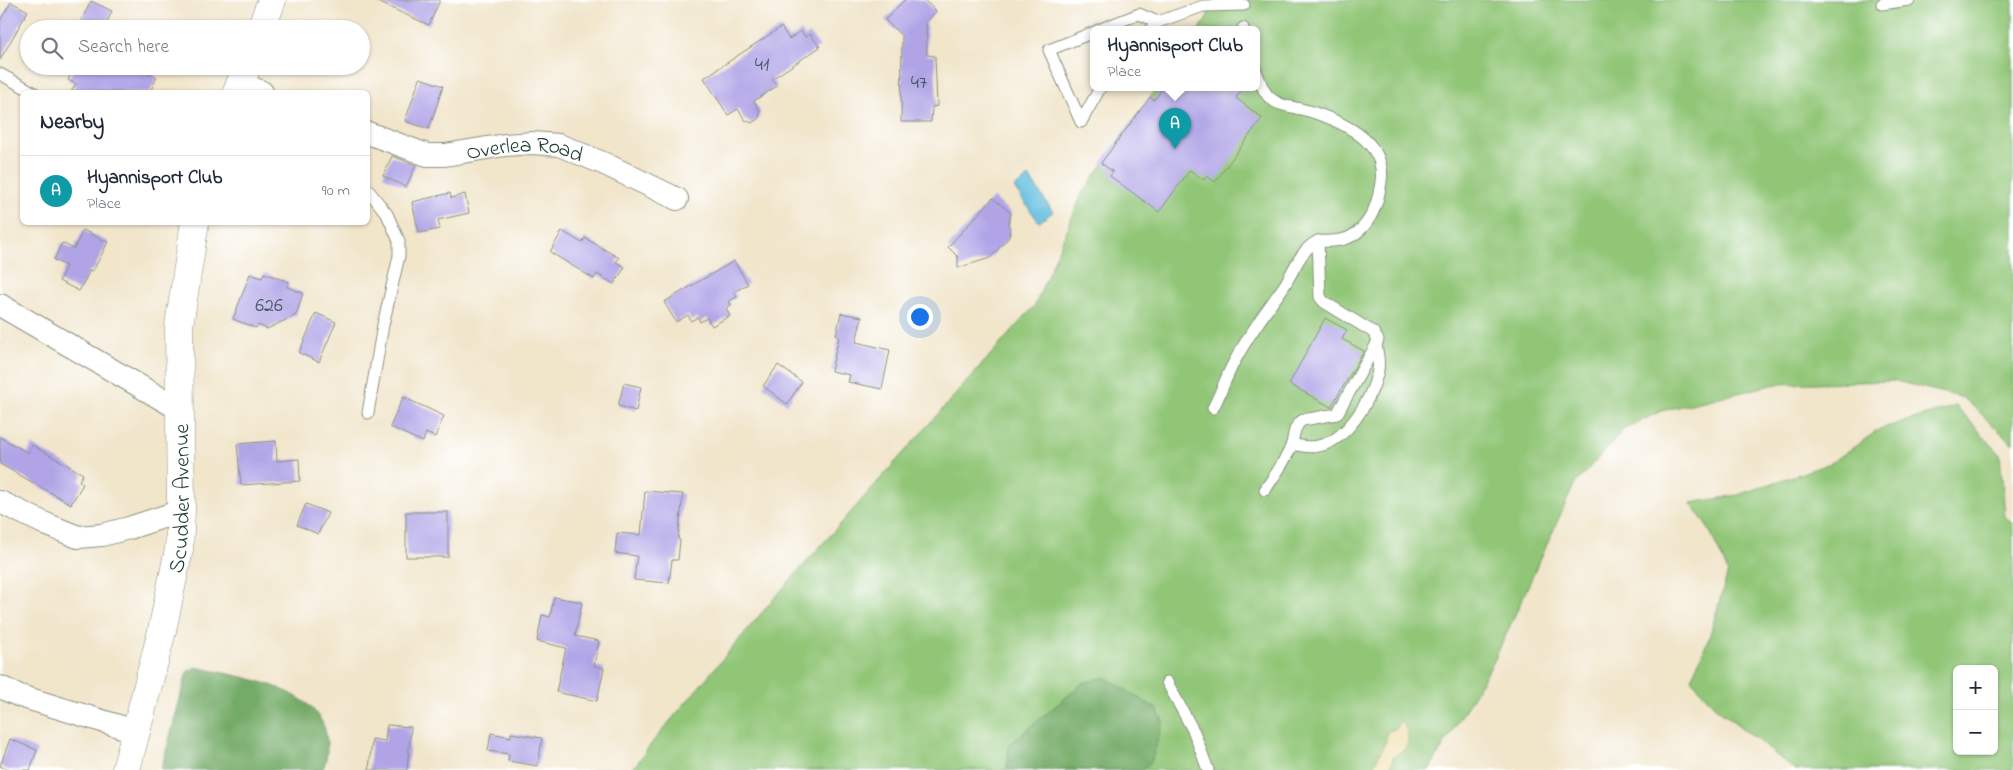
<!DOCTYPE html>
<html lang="en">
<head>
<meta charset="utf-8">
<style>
	:root { --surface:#fff; --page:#f2f2f3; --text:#1f2937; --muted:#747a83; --line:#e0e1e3; --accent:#0f766e }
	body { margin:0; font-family:"Indie Flower",sans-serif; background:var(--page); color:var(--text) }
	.controls { position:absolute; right:15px; bottom:15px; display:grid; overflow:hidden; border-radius:8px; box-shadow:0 1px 4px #0004 }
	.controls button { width:45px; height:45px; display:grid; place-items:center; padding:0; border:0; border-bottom:1px solid var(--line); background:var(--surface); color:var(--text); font:25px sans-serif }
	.you { position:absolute; left:919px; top:316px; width:18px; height:18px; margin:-12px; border:4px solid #fff; border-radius:50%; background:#1a73e8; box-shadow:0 0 0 8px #1a73e833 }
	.badge { display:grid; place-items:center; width:32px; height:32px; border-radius:50%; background:var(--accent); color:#fff; font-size:16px; font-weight:700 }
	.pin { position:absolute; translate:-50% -41px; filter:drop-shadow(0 1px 2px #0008) }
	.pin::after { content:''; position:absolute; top:26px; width:18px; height:15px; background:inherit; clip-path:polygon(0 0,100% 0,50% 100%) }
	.popup { position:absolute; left:1090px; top:26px; width:170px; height:65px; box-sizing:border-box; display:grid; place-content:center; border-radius:8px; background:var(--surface); filter:drop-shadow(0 1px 4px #0005); font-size:16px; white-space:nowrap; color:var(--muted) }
	.popup b { font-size:19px; color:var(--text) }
	.popup::after { content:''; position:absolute; left:50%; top:100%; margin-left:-10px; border:10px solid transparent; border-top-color:var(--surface) }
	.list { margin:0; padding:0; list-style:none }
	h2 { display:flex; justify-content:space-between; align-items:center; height:65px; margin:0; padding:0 20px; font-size:21px }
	h2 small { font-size:16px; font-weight:400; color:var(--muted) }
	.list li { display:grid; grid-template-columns:32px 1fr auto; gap:15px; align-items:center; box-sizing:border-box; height:70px; padding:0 20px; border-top:1px solid var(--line) }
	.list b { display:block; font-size:19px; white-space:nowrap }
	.list p { margin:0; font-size:16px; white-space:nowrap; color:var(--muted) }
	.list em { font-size:16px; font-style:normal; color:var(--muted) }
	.icon { flex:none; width:28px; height:28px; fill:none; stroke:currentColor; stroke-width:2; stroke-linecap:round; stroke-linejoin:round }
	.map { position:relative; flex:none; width:2013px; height:770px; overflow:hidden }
	.search { position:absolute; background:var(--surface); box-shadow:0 1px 4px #0004; left:20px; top:20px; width:350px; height:55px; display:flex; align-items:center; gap:12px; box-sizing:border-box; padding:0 18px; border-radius:28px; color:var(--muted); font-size:19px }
	.panel { position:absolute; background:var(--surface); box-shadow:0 1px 4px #0004; left:20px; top:90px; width:350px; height:135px; border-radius:8px }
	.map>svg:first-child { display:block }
	.green { fill:#91c677; stroke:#588256; fill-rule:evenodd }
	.forest { fill:#74ab68; stroke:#4a744e }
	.sand { fill:#eeda9e; stroke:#868c69 }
	.water { fill:#62bee0; stroke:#407e8a }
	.building { fill:#b0a4e7 }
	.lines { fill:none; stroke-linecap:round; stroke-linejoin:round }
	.service-casing { stroke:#88917f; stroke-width:13 }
	.minor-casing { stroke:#88917f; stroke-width:24 }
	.tertiary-casing { stroke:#88917f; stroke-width:29 }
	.service { stroke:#fff; stroke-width:11 }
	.minor { stroke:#fff; stroke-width:22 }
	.tertiary { stroke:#fff; stroke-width:28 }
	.labels { text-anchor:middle; stroke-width:4; stroke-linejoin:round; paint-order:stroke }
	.number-label { font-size:20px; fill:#435761 }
	.street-label { font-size:22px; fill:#1f3d34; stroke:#fff }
</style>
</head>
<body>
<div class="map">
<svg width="2013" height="770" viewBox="0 0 2013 770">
	<rect width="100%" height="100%" fill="#fff"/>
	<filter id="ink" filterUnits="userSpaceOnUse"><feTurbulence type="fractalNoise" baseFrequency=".02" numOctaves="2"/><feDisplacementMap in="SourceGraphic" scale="10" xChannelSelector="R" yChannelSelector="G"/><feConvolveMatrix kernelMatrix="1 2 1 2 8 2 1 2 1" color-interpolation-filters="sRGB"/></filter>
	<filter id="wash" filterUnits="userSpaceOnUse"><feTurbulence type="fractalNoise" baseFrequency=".0096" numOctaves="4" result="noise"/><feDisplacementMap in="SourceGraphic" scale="20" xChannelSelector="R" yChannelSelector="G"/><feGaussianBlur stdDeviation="1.12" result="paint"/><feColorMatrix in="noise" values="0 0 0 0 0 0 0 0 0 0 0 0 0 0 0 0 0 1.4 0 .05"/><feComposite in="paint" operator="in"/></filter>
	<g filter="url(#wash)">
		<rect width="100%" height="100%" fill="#f1e5ca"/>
		<g class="green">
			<path d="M 1214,0 L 2013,0 L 2013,444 L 1964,398 L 1896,381 L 1776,384 L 1661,411 L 1624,429 L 1574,485 L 1493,663 L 1429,770 L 632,770 L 655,739 L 770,603 L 1035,305 L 1083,192 L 1157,88 L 1256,88 L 1256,30 L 1198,30 L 1205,22 Z"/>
			<path d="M 1956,406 L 2000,454 L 2005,517 L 2013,523 L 2013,770 L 1795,770 L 1714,706 L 1691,679 L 1709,638 L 1728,572 L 1710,531 L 1691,503 L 1738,495 L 1831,463 L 1880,429 ZM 1957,669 L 1994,669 L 1994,751 L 1957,751 Z"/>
		</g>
		<g class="forest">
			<path d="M 196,667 C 238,677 327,686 327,744 C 327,754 327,761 322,770 L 161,770 L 187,672 Z"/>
			<path d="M 1105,677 L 1157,709 L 1163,722 L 1151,762 L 1141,770 L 1007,770 L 1009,745 L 1083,683 Z"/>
		</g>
		<path class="sand" d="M 1400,721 C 1408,729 1410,736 1406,748 L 1393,757 L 1390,770 L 1372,770 L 1386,741 L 1387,732 L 1397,728 Z"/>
		<path class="water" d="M 1029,177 L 1053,212 L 1039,222 L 1014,188 Z"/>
		<g id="blocks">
			<g class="building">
				<path d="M 373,0 L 440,0 L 429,25 Z"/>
				<path d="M 904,0 L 924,0 L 936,11 L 926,23 L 927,55 L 935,56 L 937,106 L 932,107 L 931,122 L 901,122 L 902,36 L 885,20 Z"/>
				<path d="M 91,1 L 112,11 L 104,29 L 77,29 Z"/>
				<path d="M 11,2 L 28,11 L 0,60 L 0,21 Z"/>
				<path d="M 781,27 L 789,39 L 801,31 L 805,37 L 810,34 L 820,47 L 772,79 L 777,86 L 754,101 L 760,111 L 759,118 L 752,123 L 745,120 L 738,109 L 728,115 L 704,78 Z"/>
				<path d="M 75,66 L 149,66 L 146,71 L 157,77 L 150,92 L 71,92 L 76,84 L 68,80 Z"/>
				<path d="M 420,78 L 443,86 L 429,129 L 405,121 Z"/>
				<path d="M 1163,88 L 1243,88 L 1236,98 L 1262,118 L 1215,182 L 1207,176 L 1204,180 L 1190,170 L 1159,212 L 1110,176 L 1113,172 L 1101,163 L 1150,97 L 1154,100 Z"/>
				<path d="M 392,156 L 416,165 L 406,187 L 383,176 Z"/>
				<path d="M 450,193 L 451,198 L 465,194 L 469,213 L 438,220 L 440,229 L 419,233 L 412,202 Z"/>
				<path d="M 993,198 L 1011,213 L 1008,226 L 1010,227 L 1009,237 L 990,258 L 958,268 L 958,257 L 948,247 Z"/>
				<path d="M 83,230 L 108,242 L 93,271 L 90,270 L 79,291 L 59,281 L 66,266 L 54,260 L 62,243 L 74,249 Z"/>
				<path d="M 562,231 L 582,243 L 585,238 L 619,258 L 616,262 L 625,267 L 614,284 L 597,274 L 594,279 L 550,252 Z"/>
				<path d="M 734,261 L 748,284 L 734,292 L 737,297 L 729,301 L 731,305 L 726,308 L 730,316 L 712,326 L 707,318 L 700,322 L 698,317 L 691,321 L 688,315 L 676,322 L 664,302 Z"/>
				<path d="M 264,273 L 289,282 L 287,287 L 303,293 L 296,315 L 267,329 L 258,325 L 256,328 L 233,319 L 250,274 L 262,278 Z"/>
				<path d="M 316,313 L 336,322 L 319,362 L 299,353 Z"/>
				<path d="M 841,313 L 862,317 L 856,342 L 890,350 L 882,389 L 848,382 L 850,375 L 831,371 L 839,337 L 836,336 Z"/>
				<path d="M 1325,318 L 1347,330 L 1342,339 L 1364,351 L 1331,407 L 1289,384 Z"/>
				<path d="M 778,365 L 802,382 L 787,404 L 763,386 Z"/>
				<path d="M 624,383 L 641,387 L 636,411 L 618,406 Z"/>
				<path d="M 403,397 L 444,416 L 435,437 L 426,433 L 423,442 L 390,427 Z"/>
				<path d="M 0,437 L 28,453 L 32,445 L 83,474 L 79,481 L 83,484 L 71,504 L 0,464 Z"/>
				<path d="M 276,441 L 277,461 L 299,459 L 300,481 L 241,485 L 237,444 Z"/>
				<path d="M 645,491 L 683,494 L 678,539 L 680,540 L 678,560 L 672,560 L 669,583 L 634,580 L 637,556 L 615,553 L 617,533 L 641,535 Z"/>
				<path d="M 306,504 L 328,513 L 318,534 L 297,525 Z"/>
				<rect x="406" y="512" width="42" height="45"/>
				<path d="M 554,597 L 582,602 L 575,636 L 599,641 L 594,666 L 604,668 L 597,701 L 556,692 L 566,648 L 537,641 L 542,615 L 550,617 Z"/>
				<path d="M 387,725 L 411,727 L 407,770 L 369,770 L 372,739 L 385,741 Z"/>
				<path d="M 491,733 L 511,737 L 511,733 L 542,738 L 538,766 L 508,761 L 509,754 L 488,751 Z"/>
				<path d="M 10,739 L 37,750 L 30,770 L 9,770 L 0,766 Z"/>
			</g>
		</g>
	</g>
	<g filter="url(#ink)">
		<use href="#blocks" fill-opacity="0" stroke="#88917f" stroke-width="1"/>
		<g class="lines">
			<defs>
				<g id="service">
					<path d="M 1882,4 L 1909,0"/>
					<path d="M 1098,30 L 1139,14 L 1158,22"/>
					<path d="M 1150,30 L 1158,22 L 1203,6 L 1244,5"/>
					<path d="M 1243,30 L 1243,28"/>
					<path d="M 1094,32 L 1049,50 L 1081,122 L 1100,88"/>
					<path d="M 1256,71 C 1260,80 1262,91 1270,98 C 1280,107 1296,107 1309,111 C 1341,121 1387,141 1381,182 C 1379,197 1374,215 1363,227 C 1351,241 1335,242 1318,241 L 1320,297 L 1324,302 L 1373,332 L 1378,340 L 1376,345 L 1337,414 L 1303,420 C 1294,425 1294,435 1292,444 C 1286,461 1274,476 1265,490"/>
					<path d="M 0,74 L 33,92"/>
					<path d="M 368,190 L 387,214 L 399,241 L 399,256 L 383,325 L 368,413"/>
					<path d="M 1213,408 C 1220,395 1225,380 1232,366 C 1246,339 1264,314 1282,289 C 1293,274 1299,250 1318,241"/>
					<path d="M 1292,444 C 1300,446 1310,448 1318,446 C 1347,441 1370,401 1377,375 C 1380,365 1378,355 1376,345"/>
					<path d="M 1167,682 L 1194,732 L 1208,770"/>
				</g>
				<g id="minor">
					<path d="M 240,83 L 262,92"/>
					<path id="s1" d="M 368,133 L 427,155 L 445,155 L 505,145 L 532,143 L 559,145 L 605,164 L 677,199"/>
					<path d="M 0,305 L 179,409"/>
					<path d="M 0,502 L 48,525 L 78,537 L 102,535 L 129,528 L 181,511"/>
					<path d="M 0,687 L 20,696 L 135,731"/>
				</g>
				<g id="tertiary">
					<path d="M 261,29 L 272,0"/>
					<path d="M 237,92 L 247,66"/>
					<path id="s2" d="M 126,770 L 162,631 L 179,549 L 181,511 L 179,326 L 195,222"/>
				</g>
			</defs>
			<use href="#service" class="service-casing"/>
			<use href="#minor" class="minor-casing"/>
			<use href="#tertiary" class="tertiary-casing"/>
			<use href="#service" class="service"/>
			<use href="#minor" class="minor"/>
			<use href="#tertiary" class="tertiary"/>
		</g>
	</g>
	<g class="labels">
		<g class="number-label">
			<text x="762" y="70">41</text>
			<text x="919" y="88">47</text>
			<text x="269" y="311">626</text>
		</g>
		<g class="street-label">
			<text dy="8" stroke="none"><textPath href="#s1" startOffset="162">Overlea Road</textPath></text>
			<text dy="8" stroke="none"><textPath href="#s2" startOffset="278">Scudder Avenue</textPath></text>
		</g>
	</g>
</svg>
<div class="controls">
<button>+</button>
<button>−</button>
</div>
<div class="you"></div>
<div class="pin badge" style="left:1175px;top:149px;background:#0f9aa8">A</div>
<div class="popup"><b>Hyannisport Club</b>Place</div>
<div class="search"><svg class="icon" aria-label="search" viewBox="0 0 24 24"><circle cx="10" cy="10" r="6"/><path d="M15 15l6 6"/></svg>Search here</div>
<section class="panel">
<h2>Nearby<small></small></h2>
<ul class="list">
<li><span class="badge" style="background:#0f9aa8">A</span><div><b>Hyannisport Club</b><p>Place</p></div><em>90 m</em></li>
</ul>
</section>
</div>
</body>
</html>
